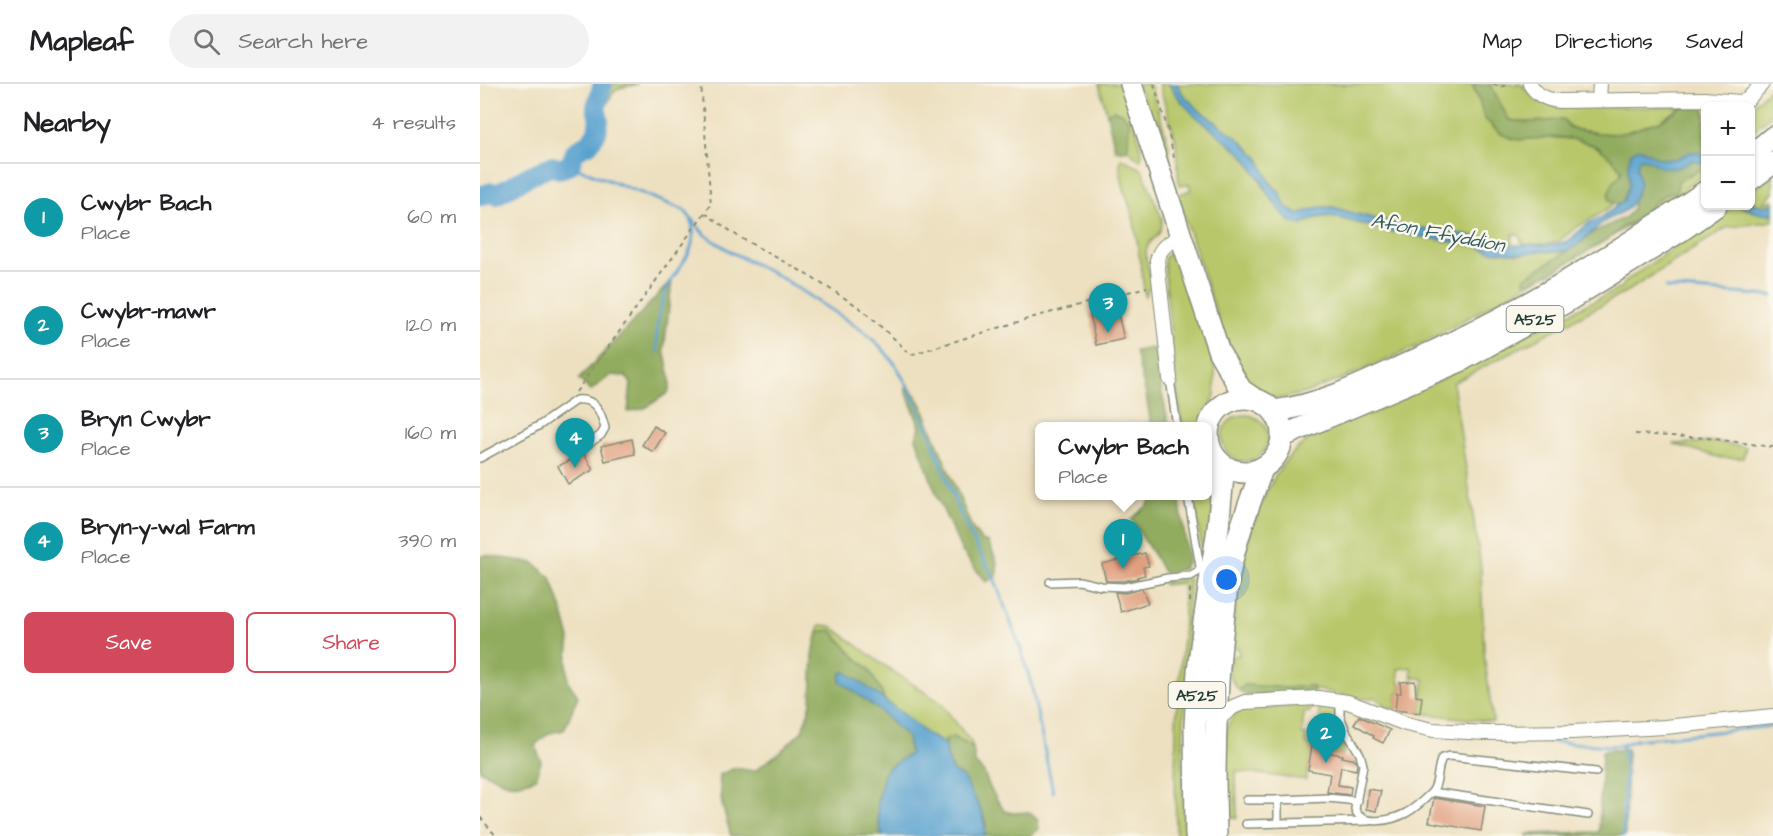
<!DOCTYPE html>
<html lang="en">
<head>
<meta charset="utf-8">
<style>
	:root { --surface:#fff; --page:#f2f2f2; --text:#202124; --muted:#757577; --line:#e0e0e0; --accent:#d1495b }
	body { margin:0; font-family:"Architects Daughter",sans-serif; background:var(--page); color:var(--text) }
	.controls { position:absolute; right:18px; top:18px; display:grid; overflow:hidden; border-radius:9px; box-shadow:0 2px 4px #0004 }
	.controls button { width:54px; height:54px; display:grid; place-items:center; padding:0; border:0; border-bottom:2px solid var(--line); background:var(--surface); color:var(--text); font:30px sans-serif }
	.you { position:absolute; left:747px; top:496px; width:21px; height:21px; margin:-15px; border:4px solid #fff; border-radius:50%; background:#1a73e8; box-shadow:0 0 0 9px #1a73e833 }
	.badge { display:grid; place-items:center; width:39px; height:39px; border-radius:50%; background:var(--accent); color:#fff; font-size:20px; font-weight:700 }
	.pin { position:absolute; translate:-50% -50px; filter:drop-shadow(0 2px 3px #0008) }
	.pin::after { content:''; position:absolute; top:32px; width:21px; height:18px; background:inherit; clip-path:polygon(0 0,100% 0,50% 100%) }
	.popup { position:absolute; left:555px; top:338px; width:177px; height:78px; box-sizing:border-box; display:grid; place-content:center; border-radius:9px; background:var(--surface); filter:drop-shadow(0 2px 4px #0005); font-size:20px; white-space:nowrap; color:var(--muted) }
	.popup b { font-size:22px; color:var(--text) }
	.popup::after { content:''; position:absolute; left:50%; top:100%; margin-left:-12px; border:12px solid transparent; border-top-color:var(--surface) }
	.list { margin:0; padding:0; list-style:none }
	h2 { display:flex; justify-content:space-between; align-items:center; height:78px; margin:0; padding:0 24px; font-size:26px }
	h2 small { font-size:20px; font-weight:400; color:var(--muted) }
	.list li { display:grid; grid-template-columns:39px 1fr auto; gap:18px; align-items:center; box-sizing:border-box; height:108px; padding:0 24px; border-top:2px solid var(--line) }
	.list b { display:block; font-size:22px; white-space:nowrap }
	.list p { margin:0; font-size:20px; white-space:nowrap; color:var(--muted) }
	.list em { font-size:20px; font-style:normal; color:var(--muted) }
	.actions { display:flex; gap:12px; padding:18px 24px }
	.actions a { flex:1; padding:14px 0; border:2px solid var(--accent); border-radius:9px; text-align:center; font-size:21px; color:var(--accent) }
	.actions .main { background:var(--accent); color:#fff }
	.icon { flex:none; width:33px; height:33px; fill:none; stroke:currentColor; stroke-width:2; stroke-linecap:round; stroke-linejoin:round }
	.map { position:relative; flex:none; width:1293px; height:752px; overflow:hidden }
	header { display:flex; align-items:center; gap:36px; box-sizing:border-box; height:84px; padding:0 30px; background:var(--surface); border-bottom:2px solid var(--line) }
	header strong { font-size:28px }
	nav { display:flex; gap:33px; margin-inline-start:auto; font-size:21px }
	.search { width:420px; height:54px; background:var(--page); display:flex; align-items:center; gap:15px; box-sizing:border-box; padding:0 21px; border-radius:33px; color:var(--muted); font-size:22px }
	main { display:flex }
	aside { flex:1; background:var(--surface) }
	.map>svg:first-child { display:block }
	.green { fill:#b8c76a; stroke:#6c824f; stroke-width:1.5 }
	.forest { fill:#92ac5e; stroke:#587449; stroke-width:1.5 }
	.water { fill:#58a1cf; stroke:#3c6f82; stroke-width:1.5 }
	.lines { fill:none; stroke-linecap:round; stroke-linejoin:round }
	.stream { stroke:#58a1cf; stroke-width:3 }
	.river { stroke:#58a1cf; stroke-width:20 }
	.building { fill:#e09f7e }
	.lane-casing { stroke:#868e7a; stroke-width:10 }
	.street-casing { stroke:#868e7a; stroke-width:16 }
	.primary-casing { stroke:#868e7a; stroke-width:24 }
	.path { stroke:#868e7a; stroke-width:2; stroke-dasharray:4.5 4.5; stroke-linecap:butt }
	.lane { stroke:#fff; stroke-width:7 }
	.street { stroke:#fff; stroke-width:14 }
	.primary { stroke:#fff; stroke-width:21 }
	.labels { text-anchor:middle; stroke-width:5; stroke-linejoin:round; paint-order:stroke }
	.shield { fill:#fbf7ec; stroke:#61756b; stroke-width:1.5 }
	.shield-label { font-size:16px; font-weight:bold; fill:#1f3d34 }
	.water-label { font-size:20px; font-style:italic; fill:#305b62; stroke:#fbf7ec }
</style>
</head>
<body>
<header>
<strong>Mapleaf</strong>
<div class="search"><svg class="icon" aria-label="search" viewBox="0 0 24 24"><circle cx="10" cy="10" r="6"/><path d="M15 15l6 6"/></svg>Search here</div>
<nav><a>Map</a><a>Directions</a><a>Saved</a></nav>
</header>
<main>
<aside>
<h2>Nearby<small>4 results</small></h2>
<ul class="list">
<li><span class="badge" style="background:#0f9aa8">1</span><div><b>Cwybr Bach</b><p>Place</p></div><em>60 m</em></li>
<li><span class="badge" style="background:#0f9aa8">2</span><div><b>Cwybr-mawr</b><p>Place</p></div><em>120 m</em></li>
<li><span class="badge" style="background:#0f9aa8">3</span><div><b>Bryn Cwybr</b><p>Place</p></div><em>160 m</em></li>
<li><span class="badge" style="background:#0f9aa8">4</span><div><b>Bryn-y-wal Farm</b><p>Place</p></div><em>390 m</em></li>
</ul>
<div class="actions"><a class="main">Save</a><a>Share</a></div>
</aside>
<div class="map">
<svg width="1293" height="752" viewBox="0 0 1293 752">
	<rect width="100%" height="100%" fill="#fbf7ec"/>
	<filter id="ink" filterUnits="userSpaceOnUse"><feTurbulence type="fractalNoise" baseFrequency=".0167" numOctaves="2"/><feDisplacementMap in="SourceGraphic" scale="12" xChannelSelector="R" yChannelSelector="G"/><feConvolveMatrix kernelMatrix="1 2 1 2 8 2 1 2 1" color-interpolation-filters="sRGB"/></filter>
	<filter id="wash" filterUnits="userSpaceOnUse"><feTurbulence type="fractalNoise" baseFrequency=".008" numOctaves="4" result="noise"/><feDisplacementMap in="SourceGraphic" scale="24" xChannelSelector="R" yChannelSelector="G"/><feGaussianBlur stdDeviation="1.35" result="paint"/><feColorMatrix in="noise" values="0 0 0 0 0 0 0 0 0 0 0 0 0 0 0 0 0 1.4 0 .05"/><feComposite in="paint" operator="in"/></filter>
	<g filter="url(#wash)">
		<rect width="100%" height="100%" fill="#ede0c0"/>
		<g class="green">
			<path d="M 126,0 L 158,0 C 151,3 139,1 134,8 C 129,13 130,20 123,24 L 119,22 Z"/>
			<path d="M 619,0 L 643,0 L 654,34 L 662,71 L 660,76 L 647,65 L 649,37 L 642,29 L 634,26 L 627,30 Z"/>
			<path d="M 658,0 L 670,0 L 689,62 L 691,101 Z"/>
			<path d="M 679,0 L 689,0 C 710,34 738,43 763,71 C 773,82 780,97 788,110 C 796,123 810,132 822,141 L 835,134 L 851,132 L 914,148 L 996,162 L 1011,167 L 1041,170 L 1059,167 L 1075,168 L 1089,166 L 1045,194 L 1045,199 L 1061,193 L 940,261 L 879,288 L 825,309 L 803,314 L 784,313 L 772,306 L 751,274 L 697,111 L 711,106 L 709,100 L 699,102 L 696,57 Z"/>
			<path d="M 697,0 L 995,0 L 993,3 C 1005,23 1000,38 1024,51 C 1034,57 1044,55 1055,54 C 1082,53 1111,54 1132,74 C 1140,83 1144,90 1142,102 C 1139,116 1132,122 1121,129 C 1112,135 1102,139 1093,146 C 1088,149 1084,154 1079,157 C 1070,162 1053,160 1043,160 L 1039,151 L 1033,150 L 1032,162 L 1019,161 L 989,151 L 930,143 L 876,130 L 853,123 L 817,130 L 806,123 L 799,108 L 790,98 L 778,73 L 759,55 L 719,26 L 702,9 Z"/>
			<path d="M 1009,0 L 1041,0 L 1057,17 L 1080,23 L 1202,23 L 1180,37 L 1144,49 L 1133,50 L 1118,49 L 1098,46 L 1090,43 L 1083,35 L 1066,38 L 1047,38 L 1029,36 C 1021,24 1018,11 1009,0 Z"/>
			<path d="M 1293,1 L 1293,29 L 1271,49 L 1271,23 Z"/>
			<path d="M 641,74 L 662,85 L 682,135 C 683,157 667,152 666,169 C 665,179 670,190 672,199 L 665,212 C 661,186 658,159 653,133 C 649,118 636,88 641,74 Z"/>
			<path d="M 1225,83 L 1225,89 L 1199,109 L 1128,155 L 1143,142 L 1158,136 L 1174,119 L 1184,111 L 1197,107 L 1198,97 Z"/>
			<path d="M 1293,91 L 1293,109 L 1282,119 L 1293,116 L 1293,120 L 1283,122 L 1271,118 L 1270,109 Z"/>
			<path d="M 1254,122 L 1262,122 L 1260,124 L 1262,123 L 1273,128 L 1293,130 L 1293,137 L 1246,144 L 1148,207 L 973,299 L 1001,484 L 1004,569 L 1013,638 L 940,629 L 944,595 L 932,593 L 931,583 L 918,585 L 921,609 L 917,609 L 915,626 L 903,620 L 895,613 C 874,619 858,607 835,606 L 832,602 L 806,604 L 765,601 L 759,606 C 750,597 744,583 753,572 L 759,571 L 759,565 L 751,561 C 757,501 767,429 804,379 C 830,343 887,331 926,312 C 998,277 1068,238 1141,204 L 1147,196 Z"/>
			<path d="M 688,170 L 695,170 L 705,190 L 735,284 L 735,311 L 723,342 L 702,342 L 692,265 L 685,189 L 684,175 Z"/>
			<circle cx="765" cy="354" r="23"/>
			<path d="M 1234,358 L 1266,363 L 1263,374 L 1242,374 L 1193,360 Z"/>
			<path d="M 727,379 L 734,420 L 711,562 L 714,494 C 718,493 720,493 722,489 C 726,478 715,426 713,412 L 727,412 Z"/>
			<path d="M 709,495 L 702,685 L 704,752 L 696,752 C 695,707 695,663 697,619 C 700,579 707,539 702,499 L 684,501 L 684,498 Z"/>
			<path d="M 340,541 L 351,542 L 402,580 L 460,618 L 491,658 L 493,664 L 483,658 L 465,655 L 465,661 L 455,654 L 449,652 L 405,616 L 401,607 L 388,584 L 374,572 L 352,547 L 338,548 Z"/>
			<path d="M 825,620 L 829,620 L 831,622 L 830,628 L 824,628 L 822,650 L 826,651 L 826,660 L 837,661 L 838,653 L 853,655 L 853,649 C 844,641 837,636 839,623 L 841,621 L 857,625 L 857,648 L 865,659 L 863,671 L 845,668 L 845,664 L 833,662 L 826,696 L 756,687 L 757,734 L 742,734 C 742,712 737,643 756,630 C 766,622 780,625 792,624 C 803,623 814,621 825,620 Z"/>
		</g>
		<g class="forest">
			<path d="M 995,0 L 1010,1 C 1017,12 1022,24 1029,36 L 1047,38 L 1066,37 L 1083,35 L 1090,43 L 1098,46 L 1118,49 L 1133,50 L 1144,49 L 1180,37 L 1202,23 L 1225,24 L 1225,83 L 1198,97 L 1197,107 L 1184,111 L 1174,119 L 1158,136 L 1143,142 L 1128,155 L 1071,189 L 1045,199 L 1044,194 L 1099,160 L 1114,148 L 1146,133 L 1152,126 L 1153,121 L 1152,119 L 1143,117 L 1137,121 L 1129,116 C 1127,104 1135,97 1142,88 L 1142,85 L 1130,73 L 1118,63 L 1099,56 L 1077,53 L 1038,56 L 1021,50 L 1004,34 L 998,12 L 993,3 Z"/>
			<path d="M 633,26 L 642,29 L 649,37 L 648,63 L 647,65 L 641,67 L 635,65 L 627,30 Z"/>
			<path d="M 192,196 L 184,266 L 190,293 L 190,302 L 188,309 L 165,324 L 148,328 L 151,299 L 145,292 L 131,291 L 110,307 L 99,295 Z"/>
			<path d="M 672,264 L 678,274 L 681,305 L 689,342 L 671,342 L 666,310 L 655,267 Z"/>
			<path d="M 426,298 L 441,319 L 492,444 L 501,456 L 508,458 L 517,478 L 517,492 L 506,498 L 482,467 L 458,415 L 436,354 L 440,343 L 426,307 Z"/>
			<path d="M 672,412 L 699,412 L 708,476 L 703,485 L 690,489 L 683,488 L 675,473 L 651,435 L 668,421 Z"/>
			<path d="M 5,471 L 54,479 L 71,494 L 83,529 L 90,555 L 87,578 L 88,598 L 98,612 L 84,646 L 69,649 L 55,661 L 61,677 L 56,694 C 29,705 24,698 0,686 L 0,473 Z"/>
			<path d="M 351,546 L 374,572 L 388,584 L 401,607 L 407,628 L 427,653 L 430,670 L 406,685 C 398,711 394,726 402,752 L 251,752 L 242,720 L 239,691 L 255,684 L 274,687 L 300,668 L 322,647 L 331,620 L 333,569 L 338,548 Z"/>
			<path d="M 765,601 L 806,604 L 832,602 L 835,606 L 832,609 L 811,608 L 773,613 L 765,611 L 759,606 Z"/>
			<path d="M 473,653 L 493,664 L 495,679 L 504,689 L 511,706 L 524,727 L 533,729 L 549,728 L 558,736 L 559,745 L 550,752 L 505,752 L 506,739 L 500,723 L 489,709 L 484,694 L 472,687 L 467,672 L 465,655 Z"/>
			<path d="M 1147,665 L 1145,752 L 1047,752 L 1047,750 L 1119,748 L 1122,667 Z"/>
		</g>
		<g class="water">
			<path d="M 689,0 L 697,0 L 702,9 L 719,26 L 759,55 L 778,73 L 790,98 L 799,108 L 806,123 L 817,130 L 840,123 L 853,123 L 876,130 L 930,143 L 989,151 L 1019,161 L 1074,161 L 1088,157 L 1109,139 L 1122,133 L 1143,117 L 1149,101 L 1148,81 L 1151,69 L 1157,65 L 1161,65 L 1178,74 L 1188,75 L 1195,75 L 1211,68 L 1217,68 L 1225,71 L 1225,80 L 1214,76 C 1201,83 1188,89 1175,80 C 1169,77 1167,74 1161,74 L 1158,77 L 1157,83 L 1160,101 L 1152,119 L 1146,126 L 1122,139 L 1099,160 L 1089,166 L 1075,168 L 1059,167 L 1041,170 L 1010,167 L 996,162 L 914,148 L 851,132 L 835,134 L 822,141 L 809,137 L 787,109 L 783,99 L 763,71 L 713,30 L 701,17 Z"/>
			<path d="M 1271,118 L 1283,122 L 1293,120 L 1293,130 L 1281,130 L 1262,123 L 1270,122 Z"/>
			<path d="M 366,588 L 425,631 L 449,652 L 455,654 L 465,661 L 467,672 L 472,687 L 484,694 C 493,717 507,725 505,752 L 402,752 C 394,726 398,711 406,685 L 430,670 L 427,653 L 400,627 L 360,597 L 361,589 Z"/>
		</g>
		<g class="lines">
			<g class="stream">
				<path d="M 90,81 L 204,126 L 224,150 L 234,157 L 253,169 L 302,194 L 382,246 L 401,263 L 415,280 L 427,301 L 446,340 L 477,422 L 490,450 L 514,494 L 540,563 L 551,599 L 573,708"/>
				<path d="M 1186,204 L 1293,212"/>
				<path d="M 178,268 C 174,245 180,216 192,195 C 200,182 212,170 213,153 C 214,147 212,140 211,134"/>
				<path d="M 1038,655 L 1130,662 L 1142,661"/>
				<path d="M 1143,752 L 1145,679 L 1142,661 L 1156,656 L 1293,642"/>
			</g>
			<path class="river" d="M 0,112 L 12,108 L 16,111 L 49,92 L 72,82 L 79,85 L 90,81 L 95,68 L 103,62 L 109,60 L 117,48 L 119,36 L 116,23 L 123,0"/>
		</g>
		<g id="blocks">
			<g class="building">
				<path d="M 618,228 L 620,235 L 638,230 L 644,255 L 616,261 L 610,230 Z"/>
				<path d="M 174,342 L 185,349 L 173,368 L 162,361 Z"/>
				<path d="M 152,355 L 155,370 L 125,377 L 121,362 Z"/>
				<path d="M 104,370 L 113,386 L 88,400 L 78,382 Z"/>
				<path d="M 665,469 L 669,482 L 663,483 L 665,491 L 657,493 L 658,494 L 644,497 L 626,497 L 622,480 Z"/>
				<path d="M 662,505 L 668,519 L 641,528 L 635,508 L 645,509 Z"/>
				<path d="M 935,597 L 936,612 L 942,613 L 940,629 L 915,626 L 917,609 L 921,609 L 920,598 Z"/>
				<path d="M 879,632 L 910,646 L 903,659 L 893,654 L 894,652 L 874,640 Z"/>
				<path d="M 832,662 L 846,664 L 845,668 L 863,671 L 862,673 L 876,676 L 877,680 L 876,686 L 861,683 L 858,701 L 871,703 L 870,711 L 847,708 L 850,690 L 828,686 Z"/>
				<path d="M 888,705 L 901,707 L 896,727 L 886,725 Z"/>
				<path d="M 954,714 L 1005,722 L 1001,747 L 949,738 Z"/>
			</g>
		</g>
	</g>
	<g filter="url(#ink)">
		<use href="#blocks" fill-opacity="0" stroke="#868e7a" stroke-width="1.5"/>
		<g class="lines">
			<defs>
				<g id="lane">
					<path d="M 690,295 L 697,342"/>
					<path d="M 0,374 L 60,341 L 96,316 C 116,314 121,328 125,344 L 121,351 L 95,369"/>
					<path d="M 570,498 L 599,497 L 621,502 L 644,503 L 688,494 L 711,492 L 718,488 L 720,483 L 708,412"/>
					<path d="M 860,617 L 860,632 L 866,647 L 880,670 L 883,681 L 875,725 C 881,744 913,736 926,729 C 936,724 944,716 952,708 L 1108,731"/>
					<path d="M 952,708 C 960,697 956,685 962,674 L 969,672 L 1116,688"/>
					<path d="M 767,716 L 798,716 L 848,714 L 877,717"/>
					<path d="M 798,739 L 798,716"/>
					<path d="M 766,740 L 888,737"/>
				</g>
				<g id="street">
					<path d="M 1050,0 C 1057,12 1067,16 1080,17 L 1224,15 L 1260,18 L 1267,16 L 1282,0"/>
					<path d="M 1119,16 L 1120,0"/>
					<path d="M 690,295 L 677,176 C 681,162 688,159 701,153"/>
					<path d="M 737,641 L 742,632 L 753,623 L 765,618 L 838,614 L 868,618 L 926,640 L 953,646 L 1005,649 L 1092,648 L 1185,643 L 1293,632"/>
				</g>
				<g id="primary">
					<path d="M 651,0 L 739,268 L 761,306 L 773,314"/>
					<path d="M 1270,72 L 1293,53"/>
					<path d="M 1270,96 L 1293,79"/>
					<circle cx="765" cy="351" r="37"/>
					<path d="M 794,327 C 840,321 881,301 922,282 C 1004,246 1083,202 1158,153 C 1180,138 1204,123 1226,107"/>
					<path d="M 803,352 L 980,277 L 1084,219 L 1202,146 L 1236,122"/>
					<path d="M 716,752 L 715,642 L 718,587 L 724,538 L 738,444 L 744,382"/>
					<path d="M 736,752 C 734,687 735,624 741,559 C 744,535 745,510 750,486 C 757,451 770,418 782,385"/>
				</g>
			</defs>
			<use href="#lane" class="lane-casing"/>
			<use href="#street" class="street-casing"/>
			<use href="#primary" class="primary-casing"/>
			<g class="path">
				<path d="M 674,0 L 687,43 L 695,78"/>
				<path d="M 1013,0 L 1021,3 L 1029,0"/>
				<path d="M 225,129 L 259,153 L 321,187 L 379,223 L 419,259 L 430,271 L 554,233 L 667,203"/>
				<path d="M 96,308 L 231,120 L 221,0"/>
				<path d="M 1155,350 L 1227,354 L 1293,363"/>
				<path d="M 710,518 L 710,500"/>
				<path d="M 0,733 L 16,752"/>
			</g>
			<use href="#lane" class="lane"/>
			<use href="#street" class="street"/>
			<use href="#primary" class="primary"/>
		</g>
	</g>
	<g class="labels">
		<g class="shield">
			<rect x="1026.5" y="222" width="57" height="26" rx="4.5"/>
			<rect x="688.5" y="598" width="57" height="26" rx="4.5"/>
		</g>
		<g class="shield-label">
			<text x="1055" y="241">A525</text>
			<text x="717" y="617">A525</text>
		</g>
		<g class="water-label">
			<text transform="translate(958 148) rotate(11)" y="7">Afon Ffyddion</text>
		</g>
	</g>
</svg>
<div class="controls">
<button>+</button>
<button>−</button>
</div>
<div class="you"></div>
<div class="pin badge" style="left:643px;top:485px;background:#0f9aa8">1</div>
<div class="popup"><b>Cwybr Bach</b>Place</div>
<div class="pin badge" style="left:846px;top:679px;background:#0f9aa8">2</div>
<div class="pin badge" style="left:628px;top:249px;background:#0f9aa8">3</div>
<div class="pin badge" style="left:95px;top:384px;background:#0f9aa8">4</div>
</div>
</main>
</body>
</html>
